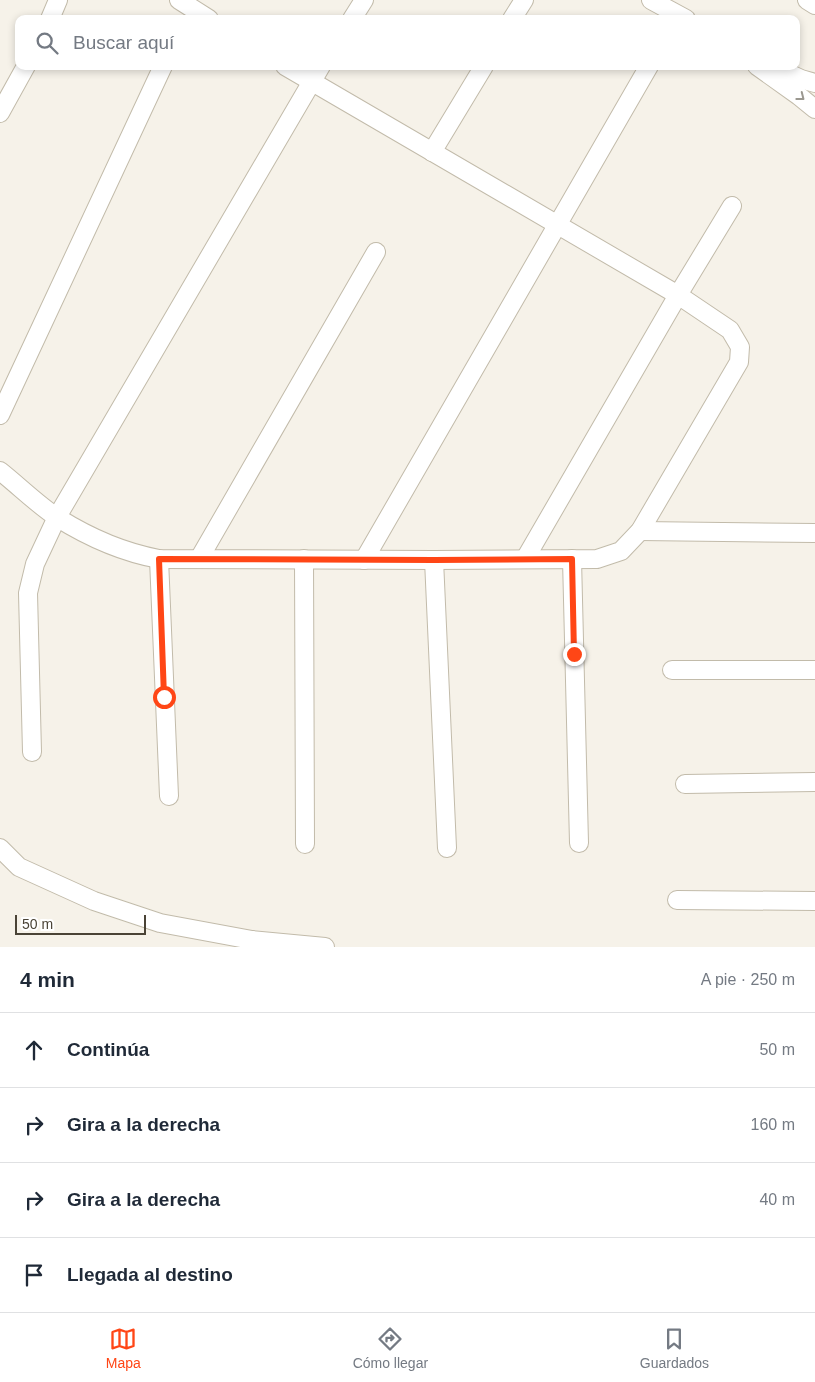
<!DOCTYPE html>
<html lang="es">
<head>
<meta charset="utf-8">
<style>
	:root { --surface:#fff; --page:#f2f2f3; --text:#1f2937; --muted:#747a83; --line:#e0e1e3; --accent:#ff4616 }
	body { margin:0; font-family:Helvetica,sans-serif; background:var(--page); color:var(--text) }
	.scale { position:absolute; left:15px; bottom:12px; width:131px; box-sizing:border-box; padding-left:5px; border:2px solid #4a4336; border-top:0; font-size:14px; line-height:18px; white-space:nowrap; color:#4a4336; -webkit-text-stroke:4px #fff; paint-order:stroke }
	.stop { position:absolute; width:15px; height:15px; margin:-11px; border:4px solid #ff4616; border-radius:50%; background:#fff }
	.stop.end { background:#ff4616; border-color:#fff; box-shadow:0 1px 5px #0008 }
	.list { margin:0; padding:0; list-style:none }
	h2 { display:flex; justify-content:space-between; align-items:center; height:65px; margin:0; padding:0 20px; font-size:21px }
	h2 small { font-size:16px; font-weight:400; color:var(--muted) }
	.list li { display:grid; grid-template-columns:32px 1fr auto; gap:15px; align-items:center; box-sizing:border-box; height:75px; padding:0 20px; border-top:1px solid var(--line) }
	.list b { display:block; font-size:19px; white-space:nowrap }
	.list em { font-size:16px; font-style:normal; color:var(--muted) }
	.icon { flex:none; width:28px; height:28px; fill:none; stroke:currentColor; stroke-width:2; stroke-linecap:round; stroke-linejoin:round }
	.map { position:relative; flex:none; width:815px; height:947px; overflow:hidden }
	.search { position:absolute; background:var(--surface); box-shadow:0 2px 8px #0003; left:15px; right:15px; top:15px; height:55px; display:flex; align-items:center; gap:12px; box-sizing:border-box; padding:0 18px; border-radius:10px; color:var(--muted); font-size:19px }
	.sheet { height:365px; background:var(--surface) }
	nav { display:flex; justify-content:space-around; align-items:center; box-sizing:border-box; height:70px; border-top:1px solid var(--line); background:var(--surface); font-size:14px; color:var(--muted) }
	nav a { display:grid; justify-items:center; gap:2px }
	nav .on { color:var(--accent) }
	.map>svg:first-child { display:block }
	.lines { fill:none; stroke-linecap:round; stroke-linejoin:round }
	.street-casing { stroke:#c2bbaa; stroke-width:20 }
	.street { stroke:#fff; stroke-width:18 }
	.oneway { stroke:#9b9890 }
	.route { stroke:#ff4616; stroke-width:6 }
</style>
</head>
<body>
<div class="map">
<svg width="815" height="947" viewBox="0 0 815 947">
	<rect width="100%" height="100%" fill="#f6f2e9"/>
	<g class="lines">
		<defs>
			<g id="street">
				<path d="M 179,0 L 209,19"/>
				<path d="M 651,0 L 686,19"/>
				<path d="M 807,0 L 815,5"/>
				<path d="M 50,19 L 58,0"/>
				<path d="M 352,19 L 364,0"/>
				<path d="M 512,19 L 524,0"/>
				<path d="M 757,66 L 799,96 L 815,109"/>
				<path d="M 773,66 L 801,79 L 815,83"/>
				<path d="M 0,113 L 26,66"/>
				<path d="M 432,152 L 484,66"/>
				<path d="M 0,415 L 163,66"/>
				<path d="M 0,471 C 19,486 38,505 58,518 C 90,538 121,552 159,559 L 434,560 L 597,559 L 621,551 L 640,531 L 739,362 L 740,347 L 730,330 L 678,295 L 285,66"/>
				<path d="M 640,531 L 815,533"/>
				<path d="M 159,559 L 169,796"/>
				<path d="M 199,559 L 376,252"/>
				<path d="M 304,559 L 305,844"/>
				<path d="M 525,559 L 678,295 L 732,206"/>
				<path d="M 572,559 L 579,843"/>
				<path d="M 364,560 L 649,66"/>
				<path d="M 434,560 L 447,848"/>
				<path d="M 672,670 L 815,670"/>
				<path d="M 32,752 L 28,593 L 35,564 L 57,517 L 321,66"/>
				<path d="M 685,784 L 815,782"/>
				<path d="M 0,848 L 19,867 L 94,901 L 160,923 L 252,940 L 325,947"/>
				<path d="M 677,900 L 815,901"/>
			</g>
		</defs>
		<use href="#street" class="street-casing"/>
		<use href="#street" class="street"/>
	</g>
	<defs><path id="oneway-chevron" d="M-2-3.5L2.5 0L-2 3.5" fill="none" stroke-width="1.6" stroke-linecap="round" stroke-linejoin="round" transform="scale(1.25)"/></defs>
	<use class="oneway" href="#oneway-chevron" transform="translate(801 97) rotate(38)"/>
	<g class="lines">
		<path class="route" d="M 164,697 L 159,559 L 434,560 L 572,559 L 574,654"/>
	</g>
</svg>
<div class="scale">50 m</div>
<div class="stop" style="left:164px;top:697px"></div>
<div class="stop end" style="left:574px;top:654px"></div>
<div class="search"><svg class="icon" aria-label="search" viewBox="0 0 24 24"><circle cx="10" cy="10" r="6"/><path d="M15 15l6 6"/></svg>Buscar aquí</div>
</div>
<section class="sheet">
<h2>4 min<small>A pie · 250 m</small></h2>
<ul class="list">
<li><svg class="icon" aria-label="ahead" viewBox="0 0 24 24"><path d="M12 20V5M6 11l6-6 6 6"/></svg><div><b>Continúa</b></div><em>50 m</em></li>
<li><svg class="icon" aria-label="right" viewBox="0 0 24 24"><path d="M7 20v-9h11M14 6l5 5-5 5"/></svg><div><b>Gira a la derecha</b></div><em>160 m</em></li>
<li><svg class="icon" aria-label="right" viewBox="0 0 24 24"><path d="M7 20v-9h11M14 6l5 5-5 5"/></svg><div><b>Gira a la derecha</b></div><em>40 m</em></li>
<li><svg class="icon" aria-label="arrive" viewBox="0 0 24 24"><path d="M6 21V4h12l-3 4 3 4H6"/></svg><div><b>Llegada al destino</b></div></li>
</ul>
</section>
<nav>
<a class="on"><svg class="icon" aria-label="map" viewBox="0 0 24 24"><path d="M3 6l6-2 6 2 6-2v14l-6 2-6-2-6 2zM9 4v14M15 6v14"/></svg>Mapa</a>
<a><svg class="icon" aria-label="directions" viewBox="0 0 24 24"><path d="M12 3l9 9-9 9-9-9zM9 14v-3h6M13 9l2 2-2 2"/></svg>Cómo llegar</a>
<a><svg class="icon" aria-label="saved" viewBox="0 0 24 24"><path d="M7 4h10v16l-5-4-5 4z"/></svg>Guardados</a>
</nav>
</body>
</html>
